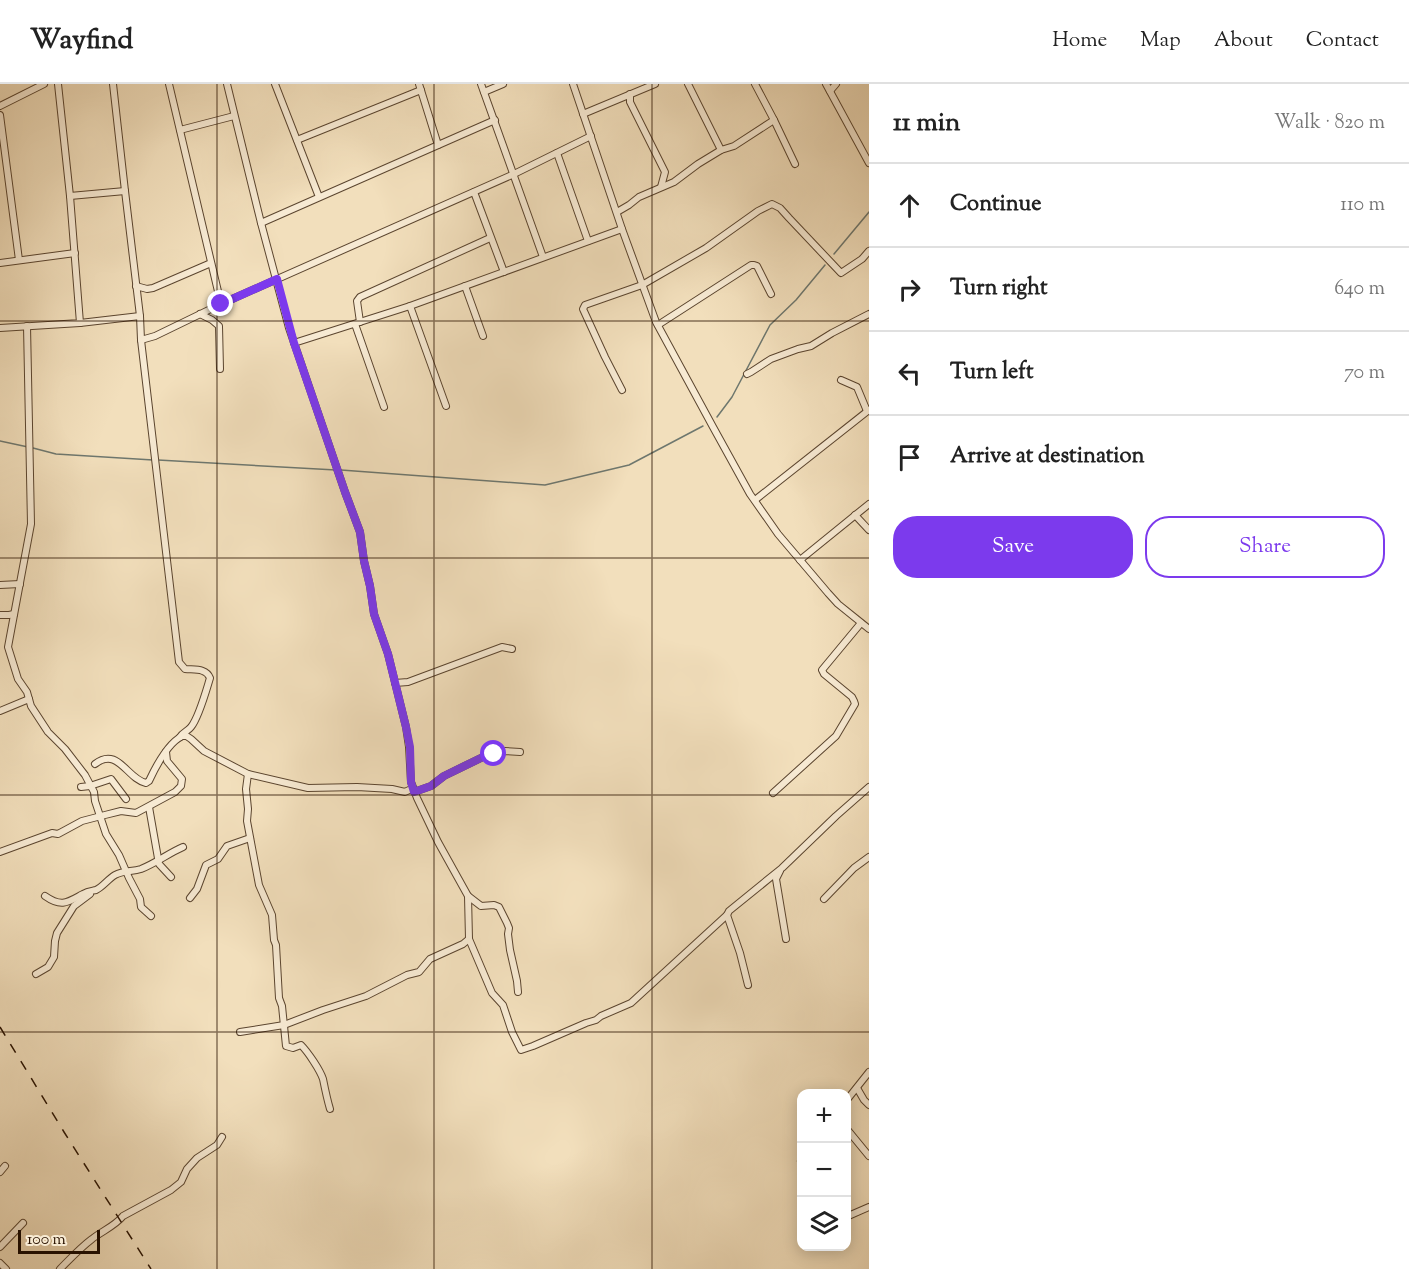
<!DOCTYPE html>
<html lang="en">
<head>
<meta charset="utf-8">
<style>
	:root { --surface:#fff; --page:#f2f2f2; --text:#222; --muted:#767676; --line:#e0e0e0; --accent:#7c3aed }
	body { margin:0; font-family:"Sorts Mill Goudy",serif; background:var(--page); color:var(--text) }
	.controls { position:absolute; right:18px; bottom:18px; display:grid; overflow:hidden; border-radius:12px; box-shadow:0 3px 15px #0003 }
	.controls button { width:54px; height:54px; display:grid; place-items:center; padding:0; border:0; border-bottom:2px solid var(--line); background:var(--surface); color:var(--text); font:30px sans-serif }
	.scale { position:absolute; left:18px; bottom:15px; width:82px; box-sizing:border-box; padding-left:6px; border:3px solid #291200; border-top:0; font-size:16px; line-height:21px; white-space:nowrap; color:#291200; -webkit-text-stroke:4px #f7ead3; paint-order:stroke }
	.stop { position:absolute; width:18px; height:18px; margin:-14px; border:4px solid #7c3aed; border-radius:50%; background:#fff }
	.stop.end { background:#7c3aed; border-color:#fff; box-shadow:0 2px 6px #0008 }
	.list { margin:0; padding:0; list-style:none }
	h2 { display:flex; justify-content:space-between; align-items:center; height:78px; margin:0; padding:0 24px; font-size:26px }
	h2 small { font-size:20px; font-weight:400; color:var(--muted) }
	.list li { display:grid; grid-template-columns:39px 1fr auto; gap:18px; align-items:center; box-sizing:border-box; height:84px; padding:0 24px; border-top:2px solid var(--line) }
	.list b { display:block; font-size:22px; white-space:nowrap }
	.list em { font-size:20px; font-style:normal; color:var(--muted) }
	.actions { display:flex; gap:12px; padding:18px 24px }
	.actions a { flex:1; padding:14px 0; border:2px solid var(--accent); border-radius:24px; text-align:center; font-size:21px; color:var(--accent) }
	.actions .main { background:var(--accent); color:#fff }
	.icon { flex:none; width:33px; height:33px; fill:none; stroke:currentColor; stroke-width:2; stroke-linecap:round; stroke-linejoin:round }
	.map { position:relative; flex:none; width:869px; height:1185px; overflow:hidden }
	header { display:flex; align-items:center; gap:36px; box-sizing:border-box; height:84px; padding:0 30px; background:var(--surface); border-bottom:2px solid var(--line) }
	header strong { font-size:28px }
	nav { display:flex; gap:33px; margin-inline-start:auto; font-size:21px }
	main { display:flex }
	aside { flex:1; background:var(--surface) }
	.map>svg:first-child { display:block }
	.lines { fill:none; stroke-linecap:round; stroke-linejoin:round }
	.stream { stroke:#6e776e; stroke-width:1.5 }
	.minor-casing { stroke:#5b452f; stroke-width:8 }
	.minor { stroke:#f7ead3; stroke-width:6 }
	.rail { stroke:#291200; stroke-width:1.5; stroke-dasharray:10 10; stroke-linecap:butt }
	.route { stroke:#7c3aed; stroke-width:8 }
	.grid { fill:none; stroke:#291200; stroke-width:1.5; stroke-opacity:0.55 }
</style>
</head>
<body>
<header>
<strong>Wayfind</strong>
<nav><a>Home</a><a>Map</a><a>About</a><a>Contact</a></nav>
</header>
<main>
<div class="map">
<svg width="869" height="1185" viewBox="0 0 869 1185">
	<rect width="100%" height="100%" fill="#f2dfbc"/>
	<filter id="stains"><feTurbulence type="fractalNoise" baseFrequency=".00333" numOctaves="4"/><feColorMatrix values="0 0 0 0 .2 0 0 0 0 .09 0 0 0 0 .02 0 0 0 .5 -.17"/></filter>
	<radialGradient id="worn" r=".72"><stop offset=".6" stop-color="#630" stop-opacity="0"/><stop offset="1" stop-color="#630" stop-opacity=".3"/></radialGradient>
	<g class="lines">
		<g class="stream">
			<path d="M 834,170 L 869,128"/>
			<path d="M 717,333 L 732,313 L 770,241 L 796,216 L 825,181"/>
			<path d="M 0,357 L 28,363"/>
			<path d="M 33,364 L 56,370 L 153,376"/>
			<path d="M 158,376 L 336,386"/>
			<path d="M 341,386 L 545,401 L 629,381 L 703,342"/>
		</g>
		<defs>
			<g id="minor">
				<path d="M 113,0 L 125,107 L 140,232 L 141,256 L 155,252 L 221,220 L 514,90 L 591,52"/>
				<path d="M 169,0 L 221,220"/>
				<path d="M 227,0 L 261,139 L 289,244 L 345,408 L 360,448 L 364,477 L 370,502 L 374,530 L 388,570 L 406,643 L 409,663 L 411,698 L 417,714 L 438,758 L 468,812 L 481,822 L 494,821 L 499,823 L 507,839 L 509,844 L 508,850 L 510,866 L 517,897 L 518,908"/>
				<path d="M 275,0 L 319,113"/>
				<path d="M 419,0 L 438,61"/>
				<path d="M 481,0 L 543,173"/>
				<path d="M 573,0 L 622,145 L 656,238 L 713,343 L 750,410 L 778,450 L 828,509 L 838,520 L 869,545"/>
				<path d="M 688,0 L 721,66"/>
				<path d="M 826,0 L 869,79"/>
				<path d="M 830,7 L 836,0"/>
				<path d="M 484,8 L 503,0"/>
				<path d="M 630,10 L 630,18 L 665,88 L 661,103"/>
				<path d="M 0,22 L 44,0"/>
				<path d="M 583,30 L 655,0"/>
				<path d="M 0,31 L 19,176"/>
				<path d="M 774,36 L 795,80"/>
				<path d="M 180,46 L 234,32"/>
				<path d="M 297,56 L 421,6"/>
				<path d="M 557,69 L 588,157"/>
				<path d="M 474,108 L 504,188"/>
				<path d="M 70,112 L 125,107"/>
				<path d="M 617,128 L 629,121 L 639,113 L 674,98 L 698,80 L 721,66 L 734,62 L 774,36 L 755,0"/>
				<path d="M 261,139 L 495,36"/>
				<path d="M 0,179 L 75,169"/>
				<path d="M 136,202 L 147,205 L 153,204 L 211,179"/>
				<path d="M 465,202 L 483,252"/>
				<path d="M 410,222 L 446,322"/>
				<path d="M 200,230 L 212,236 L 219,242 L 220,285"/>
				<path d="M 360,238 L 357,217 L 360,213 L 490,154"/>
				<path d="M 80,239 L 140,232"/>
				<path d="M 355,240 L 384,323"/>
				<path d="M 658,241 L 751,181 L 754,181 L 757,182 L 771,210"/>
				<path d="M 27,242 L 31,440 L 8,563 L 18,595 L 27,608 L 31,622 L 48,648 L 65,665 L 85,691 L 94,708 L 95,717 L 106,750 L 119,771 L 129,794 L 140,815 L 141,823 L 151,832"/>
				<path d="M 0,244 L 80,239 L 70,112 L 58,0"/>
				<path d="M 141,256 L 179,578 L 185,585 C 195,586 206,584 210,594 C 206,607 199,633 191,643 C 188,647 183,648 180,653"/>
				<path d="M 294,259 L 410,222 L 622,145"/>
				<path d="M 747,290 L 751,288 L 771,275 L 798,265 L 811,262 L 832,249 L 869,230"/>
				<path d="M 841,296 L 857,303 L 867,327"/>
				<path d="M 622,306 L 605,273 L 583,225 L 585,221 L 642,201 L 706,164 L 758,127 L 772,120 L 780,124 L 789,134 L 841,189 L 862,175 L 869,167"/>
				<path d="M 755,416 L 869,326"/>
				<path d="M 855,431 L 869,446"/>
				<path d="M 800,476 L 869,420"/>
				<path d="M 0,501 L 20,500"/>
				<path d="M 0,531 L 9,531 L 14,530"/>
				<path d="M 395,599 L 408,598 L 502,563 L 512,565"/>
				<path d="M 0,627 L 29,615"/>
				<path d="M 95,680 C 118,662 127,695 146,699 L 149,697 C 156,682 169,656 185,651 L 191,655 L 204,667 L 248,690 L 308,704 L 357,703 L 392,705 L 405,708 L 413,704"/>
				<path d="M 248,690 L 246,705 L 248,725 L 247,737 L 259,801 L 272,831 L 274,856 L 276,861 L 279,914 L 282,922 L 286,962 L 293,964 L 301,961 C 308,968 320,986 323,995 C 325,1005 327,1015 330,1025"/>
				<path d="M 81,703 L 90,702 L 111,695 L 126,715"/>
				<path d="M 414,708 L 431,702 L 444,692 L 487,671 L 497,670 L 505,667 L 520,668"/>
				<path d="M 773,709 L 836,652 L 855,620 L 854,617 L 852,613 L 824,590 L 822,586 L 861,539"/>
				<path d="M 149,723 L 159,780 L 171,793"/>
				<path d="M 0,768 L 52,749 L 58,750 L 82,737 L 105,731 L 121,727 L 136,729 L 175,708 L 181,702 L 182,695 L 167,677 L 166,668"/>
				<path d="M 780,787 L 776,795 L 786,855"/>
				<path d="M 45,812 C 62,824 68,818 83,810 C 88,807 92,807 96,806 C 103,803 108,795 115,791 C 124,786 132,788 141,785 C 156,779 169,769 183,763"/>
				<path d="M 190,814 L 197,805 L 206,781 L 218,775 L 227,762 L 250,754"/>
				<path d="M 824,815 L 854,784 L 869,773"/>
				<path d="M 469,855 L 492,909 L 503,921 L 512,948 L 521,966 L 533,962 L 586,939 L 596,936 L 601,932 L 631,919 L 727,831"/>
				<path d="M 36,890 L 48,883 L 54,873 L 55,857 L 57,849 L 74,822 L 90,810"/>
				<path d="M 748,901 L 740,869 L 727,831 L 729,827 L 782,784 L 836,732 L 869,703"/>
				<path d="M 240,948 L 284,941 L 323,926 L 366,912 L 407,891 L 419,888 L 430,875 L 463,860 L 469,855 L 468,812"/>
				<path d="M 857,1004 L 864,1016 L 869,1021"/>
				<path d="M 846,1017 L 869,988"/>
				<path d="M 846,1044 L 869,1072"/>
				<path d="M 801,1077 L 802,1076"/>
				<path d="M 0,1088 L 5,1082"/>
				<path d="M 846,1133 L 869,1123"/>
				<path d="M 0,1163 L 23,1139"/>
				<path d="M 0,1179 L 6,1185"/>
				<path d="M 60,1185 C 70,1175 80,1164 92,1155 C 102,1147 115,1142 123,1132 L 171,1106 L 181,1098 L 187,1085 L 197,1074 L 217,1061 L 222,1053"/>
			</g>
		</defs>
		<use href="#minor" class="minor-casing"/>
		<use href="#minor" class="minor"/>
		<path class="rail" d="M 0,943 L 64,1048 L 151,1185"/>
	</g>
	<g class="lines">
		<path class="route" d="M 221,220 L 277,195 L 294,259 L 345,408 L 360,448 L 364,477 L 370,502 L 374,530 L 388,570 L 406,643 L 410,663 L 411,698 L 414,708 L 431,702 L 444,692 L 487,671 L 494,670"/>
	</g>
	<path class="grid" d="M 217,0 L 217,1185M 434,0 L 434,1185M 652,0 L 652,1185M 0,237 L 869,237M 0,474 L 869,474M 0,711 L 869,711M 0,948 L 869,948"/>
	<rect width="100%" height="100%" filter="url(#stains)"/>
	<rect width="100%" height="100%" fill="url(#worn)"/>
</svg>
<div class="controls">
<button>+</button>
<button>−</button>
<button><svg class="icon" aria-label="layers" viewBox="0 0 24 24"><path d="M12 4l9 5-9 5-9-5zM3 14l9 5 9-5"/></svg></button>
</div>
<div class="scale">100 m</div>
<div class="stop" style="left:494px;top:670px"></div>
<div class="stop end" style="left:221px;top:220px"></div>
</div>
<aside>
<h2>11 min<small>Walk · 820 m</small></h2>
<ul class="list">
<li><svg class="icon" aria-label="ahead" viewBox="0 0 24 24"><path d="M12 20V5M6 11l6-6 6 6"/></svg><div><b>Continue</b></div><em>110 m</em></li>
<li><svg class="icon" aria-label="right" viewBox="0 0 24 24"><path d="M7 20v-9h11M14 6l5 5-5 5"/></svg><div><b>Turn right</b></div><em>640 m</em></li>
<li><svg class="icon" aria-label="left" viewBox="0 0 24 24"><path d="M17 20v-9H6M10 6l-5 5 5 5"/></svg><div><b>Turn left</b></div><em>70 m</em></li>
<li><svg class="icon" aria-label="arrive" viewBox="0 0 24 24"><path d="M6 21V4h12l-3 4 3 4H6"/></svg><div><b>Arrive at destination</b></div></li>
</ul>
<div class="actions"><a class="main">Save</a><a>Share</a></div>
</aside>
</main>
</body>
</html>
